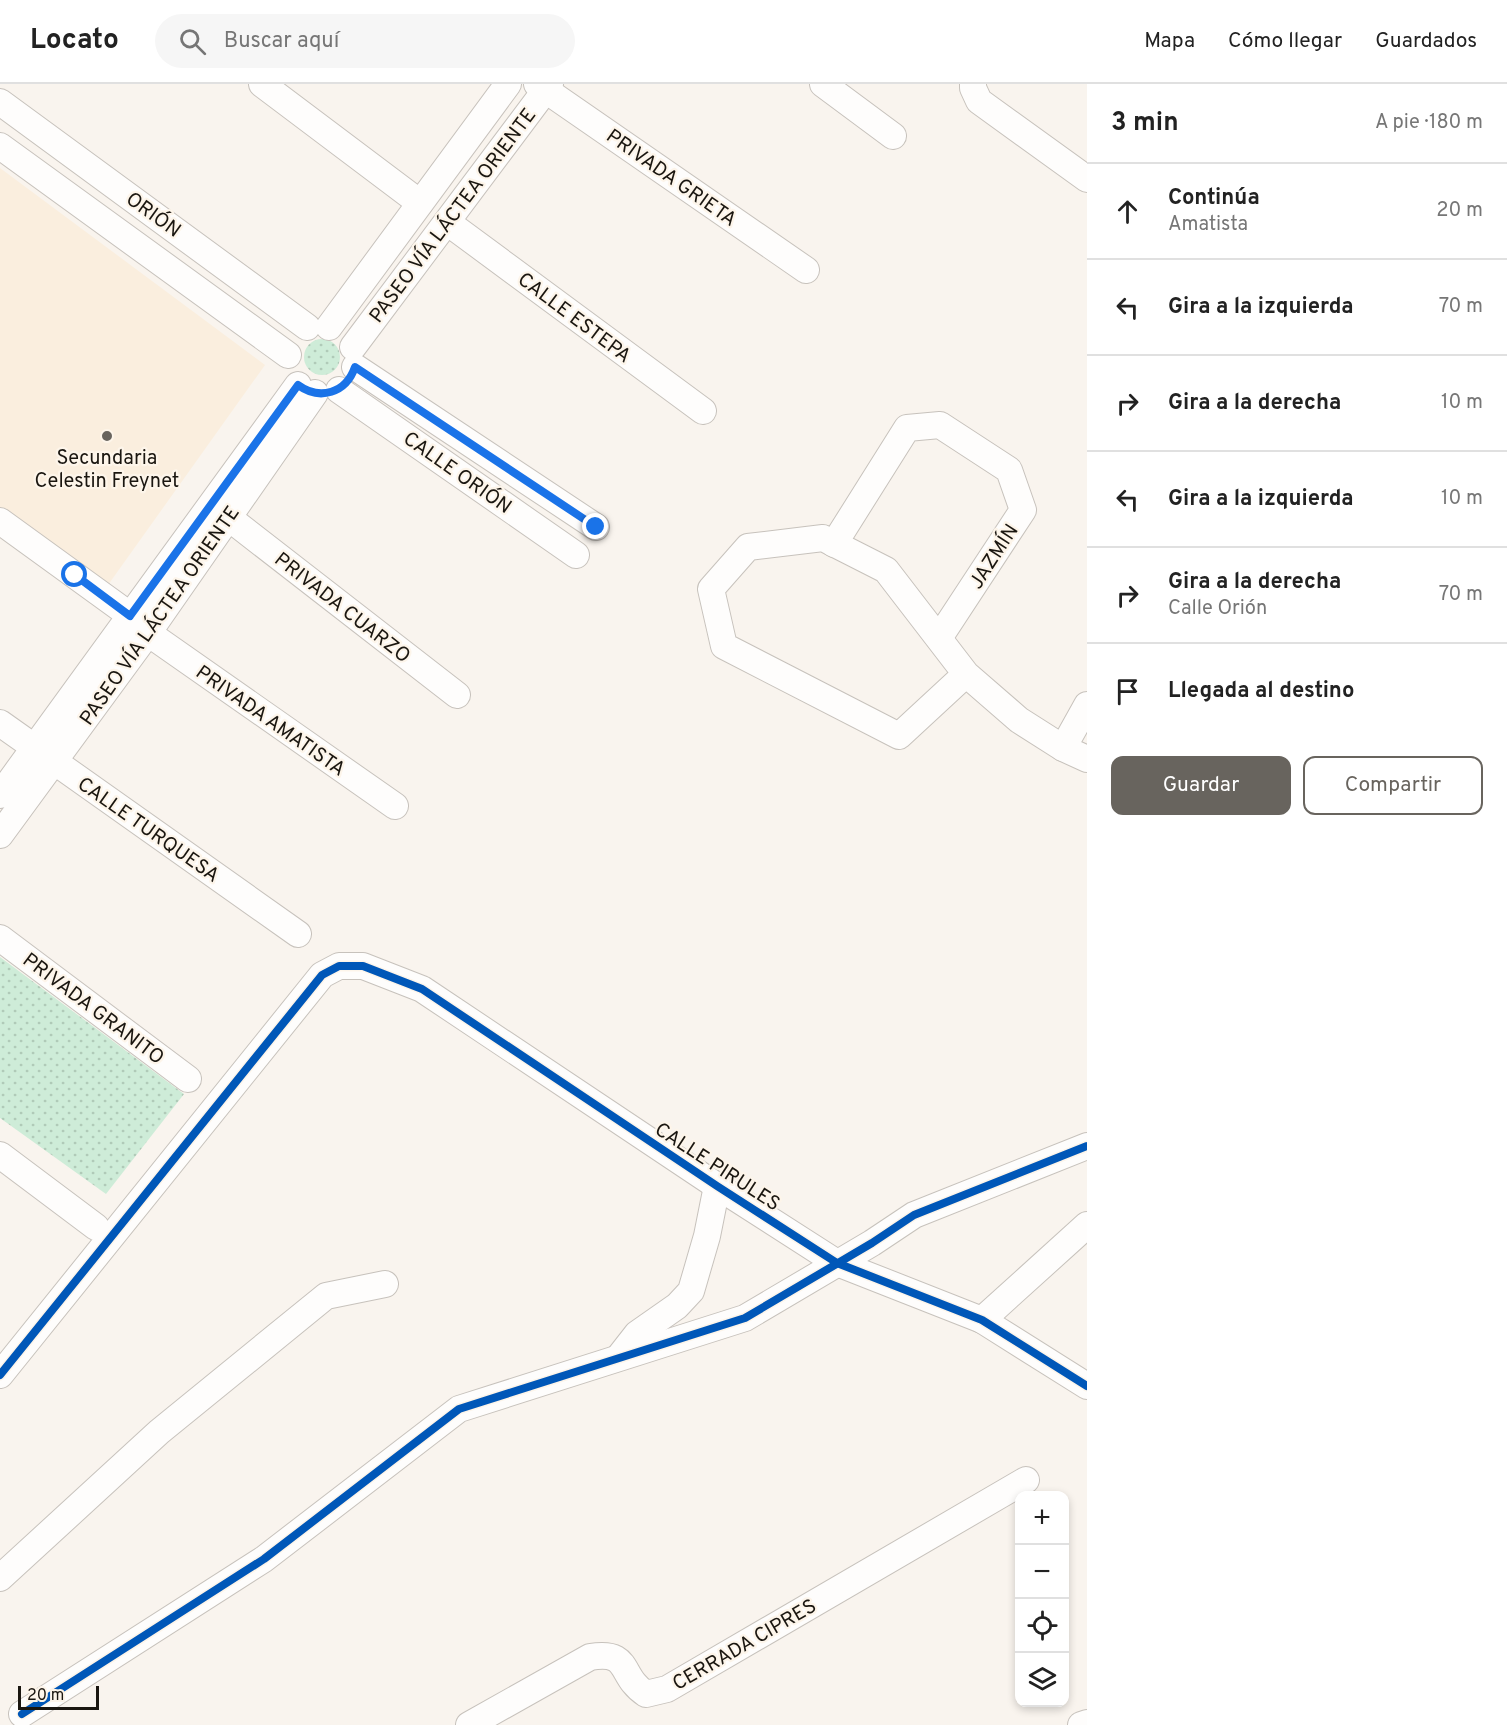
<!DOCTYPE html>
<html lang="es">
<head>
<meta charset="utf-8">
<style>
	:root { --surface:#fff; --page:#f6f6f6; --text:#222; --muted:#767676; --line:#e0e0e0; --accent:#68645e }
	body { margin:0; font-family:Overpass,sans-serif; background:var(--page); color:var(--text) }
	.controls { position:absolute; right:18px; bottom:18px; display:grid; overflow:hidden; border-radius:12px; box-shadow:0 3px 9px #0003 }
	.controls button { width:54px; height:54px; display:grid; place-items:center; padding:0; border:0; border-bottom:2px solid var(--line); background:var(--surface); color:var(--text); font:30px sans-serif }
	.scale { position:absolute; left:18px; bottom:15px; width:81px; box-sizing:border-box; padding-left:6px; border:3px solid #1a1610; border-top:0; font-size:16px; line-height:21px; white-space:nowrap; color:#1a1610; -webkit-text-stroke:4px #fdf5ea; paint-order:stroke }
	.stop { position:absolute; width:18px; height:18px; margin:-14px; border:4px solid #1a73e8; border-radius:50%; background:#fff }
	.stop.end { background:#1a73e8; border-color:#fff; box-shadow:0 2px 6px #0008 }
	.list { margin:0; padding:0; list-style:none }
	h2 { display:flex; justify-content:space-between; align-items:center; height:78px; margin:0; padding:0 24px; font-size:26px }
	h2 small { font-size:20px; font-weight:400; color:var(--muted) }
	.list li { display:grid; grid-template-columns:39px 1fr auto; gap:18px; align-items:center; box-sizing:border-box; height:96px; padding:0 24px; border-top:2px solid var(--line) }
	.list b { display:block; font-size:22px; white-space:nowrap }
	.list p { margin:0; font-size:20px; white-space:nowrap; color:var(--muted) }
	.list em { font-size:20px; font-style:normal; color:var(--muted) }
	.actions { display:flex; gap:12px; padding:18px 24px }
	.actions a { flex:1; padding:14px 0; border:2px solid var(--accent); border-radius:12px; text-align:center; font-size:21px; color:var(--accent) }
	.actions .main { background:var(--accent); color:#fff }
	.icon { flex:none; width:33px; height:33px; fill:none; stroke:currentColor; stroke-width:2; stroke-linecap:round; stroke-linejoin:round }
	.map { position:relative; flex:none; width:1087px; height:1641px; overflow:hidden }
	header { display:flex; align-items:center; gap:36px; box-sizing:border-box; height:84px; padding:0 30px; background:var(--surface); border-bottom:2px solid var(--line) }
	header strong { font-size:28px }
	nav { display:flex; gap:33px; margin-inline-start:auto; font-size:21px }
	.search { width:420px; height:54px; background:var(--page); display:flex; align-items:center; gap:15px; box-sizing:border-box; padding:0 21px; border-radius:33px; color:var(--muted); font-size:22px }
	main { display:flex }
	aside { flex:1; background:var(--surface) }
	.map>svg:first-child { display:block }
	.built { fill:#faeede }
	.park { fill:url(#park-dots) }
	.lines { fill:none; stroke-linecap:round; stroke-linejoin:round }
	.minor-casing { stroke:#c7c2bc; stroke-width:28 }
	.minor { stroke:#fefdfc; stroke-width:26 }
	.cycleway-casing { stroke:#fdf5ea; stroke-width:11 }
	.cycleway { stroke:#0057b8; stroke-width:8 }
	.route { stroke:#1a73e8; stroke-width:8 }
	.poi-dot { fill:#68645e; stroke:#fdf5ea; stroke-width:2 }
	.labels { text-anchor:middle; stroke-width:4.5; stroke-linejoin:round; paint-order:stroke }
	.street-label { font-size:20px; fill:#1a1610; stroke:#fdf5ea }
	.poi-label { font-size:20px; fill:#1a1610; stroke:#fdf5ea }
</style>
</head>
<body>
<header>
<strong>Locato</strong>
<div class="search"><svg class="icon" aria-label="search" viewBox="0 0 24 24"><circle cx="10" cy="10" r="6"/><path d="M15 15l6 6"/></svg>Buscar aquí</div>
<nav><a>Mapa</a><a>Cómo llegar</a><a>Guardados</a></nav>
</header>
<main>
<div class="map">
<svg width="1087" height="1641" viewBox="0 0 1087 1641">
	<defs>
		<pattern id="park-dots" width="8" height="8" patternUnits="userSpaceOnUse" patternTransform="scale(1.5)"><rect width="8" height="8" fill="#ceecd8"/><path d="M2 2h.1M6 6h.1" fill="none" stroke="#b0cab8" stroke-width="1.8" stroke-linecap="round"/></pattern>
	</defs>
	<rect width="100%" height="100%" fill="#f9f4ee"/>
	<path class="built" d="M 0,84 L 265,281 L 108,501 L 0,423 Z"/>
	<g class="park">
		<circle cx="322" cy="273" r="18"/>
		<path d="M 0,873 L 184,1010 L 106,1110 L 0,1034 Z"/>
	</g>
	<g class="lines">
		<defs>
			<g id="minor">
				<path d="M 262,0 L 420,119"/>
				<path d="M 537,0 L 806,186"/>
				<path d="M 823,0 L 893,52"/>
				<path d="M 973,0 L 973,4 L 979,17 L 1087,95"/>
				<path d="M 0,18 L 307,243"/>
				<path d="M 0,62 L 288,271"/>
				<path d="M 447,138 L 703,327"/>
				<path d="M 329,243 L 508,0"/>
				<path d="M 353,263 L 550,0"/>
				<path d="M 355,283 L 596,443"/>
				<path d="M 339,306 L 576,471"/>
				<path d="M 229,434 L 457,611"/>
				<path d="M 0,437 L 131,532"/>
				<path d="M 834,460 L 907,344 L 940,341 L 1009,386 L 1023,426 L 939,554"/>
				<path d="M 148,549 L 395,722"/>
				<path d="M 966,590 L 899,652 L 724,562 L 711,505 L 748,463 L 823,454 L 886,486 L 966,590 L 1019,636 L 1063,664 L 1087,675"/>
				<path d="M 0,639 L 298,850"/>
				<path d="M 1063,664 L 1087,621"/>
				<path d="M 0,711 L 298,301"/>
				<path d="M 0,751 L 148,549 L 315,309"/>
				<path d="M 0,854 L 188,995"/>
				<path d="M 0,1071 L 96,1143"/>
				<path d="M 982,1236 L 1087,1141"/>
				<path d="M 619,1273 L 637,1250 L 677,1222 L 691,1207 L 707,1152 L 717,1102"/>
				<path d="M 0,1291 L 322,891 L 339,882 L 363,882 L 422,905 L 717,1102 L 837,1179 L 982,1236 L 1087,1302"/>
				<path d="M 0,1494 L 159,1348 L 326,1212 L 385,1200"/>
				<path d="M 22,1630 L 264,1475 L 459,1325 L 745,1234 L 872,1159 L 914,1131 L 1087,1062"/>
				<path d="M 469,1641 L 590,1573 C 632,1566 618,1592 646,1610 L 667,1605 L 1026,1396"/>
				<path d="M 1081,1641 L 1087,1639"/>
			</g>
		</defs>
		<use href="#minor" class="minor-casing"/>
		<use href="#minor" class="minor"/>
		<defs>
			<g id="cycleway">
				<path d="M 0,1291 L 322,891 L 339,882 L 363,882 L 422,905 L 717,1102 L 837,1179 L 982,1236 L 1087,1302"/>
				<path d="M 22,1630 L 264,1475 L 459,1325 L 745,1234 L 872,1159 L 914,1131 L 1087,1062"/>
			</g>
		</defs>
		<use href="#cycleway" class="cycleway-casing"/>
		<use href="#cycleway" class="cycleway"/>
	</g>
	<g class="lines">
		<path class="route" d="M 75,491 L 130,532 L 298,301 C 320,317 346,309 355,283 L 596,443"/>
	</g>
	<circle class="poi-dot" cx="107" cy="352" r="6"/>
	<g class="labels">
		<g class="street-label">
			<text transform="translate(672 93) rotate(35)" y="7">PRIVADA GRIETA</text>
			<text transform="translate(154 130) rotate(36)" y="7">ORIÓN</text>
			<text transform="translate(452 131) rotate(-53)" y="7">PASEO VÍA LÁCTEA ORIENTE</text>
			<text transform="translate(575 233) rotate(37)" y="7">CALLE ESTEPA</text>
			<text transform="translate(458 388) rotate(35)" y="7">CALLE ORIÓN</text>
			<text transform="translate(993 472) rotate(-57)" y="7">JAZMÍN</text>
			<text transform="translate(343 523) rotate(38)" y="7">PRIVADA CUARZO</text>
			<text transform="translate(159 531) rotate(-55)" y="7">PASEO VÍA LÁCTEA ORIENTE</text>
			<text transform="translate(271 636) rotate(35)" y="7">PRIVADA AMATISTA</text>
			<text transform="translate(149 745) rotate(35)" y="7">CALLE TURQUESA</text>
			<text transform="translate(94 924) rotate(37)" y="7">PRIVADA GRANITO</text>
			<text transform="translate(718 1082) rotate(33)" y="7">CALLE PIRULES</text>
			<text transform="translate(744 1560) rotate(-30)" y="7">CERRADA CIPRES</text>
		</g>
		<g class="poi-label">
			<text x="107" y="380">Secundaria<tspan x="107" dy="23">Celestin Freynet</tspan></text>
		</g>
	</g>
</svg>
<div class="controls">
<button>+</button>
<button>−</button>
<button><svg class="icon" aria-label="locate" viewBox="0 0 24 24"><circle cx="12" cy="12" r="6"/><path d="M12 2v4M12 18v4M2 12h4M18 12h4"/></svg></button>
<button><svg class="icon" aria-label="layers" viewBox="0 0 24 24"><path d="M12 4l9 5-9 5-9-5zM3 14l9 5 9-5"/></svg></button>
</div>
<div class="scale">20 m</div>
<div class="stop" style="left:75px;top:491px"></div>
<div class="stop end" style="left:596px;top:443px"></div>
</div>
<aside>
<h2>3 min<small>A pie · 180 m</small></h2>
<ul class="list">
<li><svg class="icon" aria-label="ahead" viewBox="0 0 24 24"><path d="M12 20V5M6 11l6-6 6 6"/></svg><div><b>Continúa</b><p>Amatista</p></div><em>20 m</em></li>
<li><svg class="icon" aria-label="left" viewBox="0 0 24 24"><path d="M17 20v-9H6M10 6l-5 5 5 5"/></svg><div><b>Gira a la izquierda</b></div><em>70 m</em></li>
<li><svg class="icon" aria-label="right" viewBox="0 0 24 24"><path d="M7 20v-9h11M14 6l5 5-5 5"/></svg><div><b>Gira a la derecha</b></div><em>10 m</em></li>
<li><svg class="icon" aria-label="left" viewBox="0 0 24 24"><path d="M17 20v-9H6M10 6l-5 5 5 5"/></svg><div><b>Gira a la izquierda</b></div><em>10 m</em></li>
<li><svg class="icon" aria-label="right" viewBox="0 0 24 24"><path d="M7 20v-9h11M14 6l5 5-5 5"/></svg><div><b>Gira a la derecha</b><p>Calle Orión</p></div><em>70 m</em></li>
<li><svg class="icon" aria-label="arrive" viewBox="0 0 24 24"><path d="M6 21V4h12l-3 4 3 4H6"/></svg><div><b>Llegada al destino</b></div></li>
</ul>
<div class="actions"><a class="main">Guardar</a><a>Compartir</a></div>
</aside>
</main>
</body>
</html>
